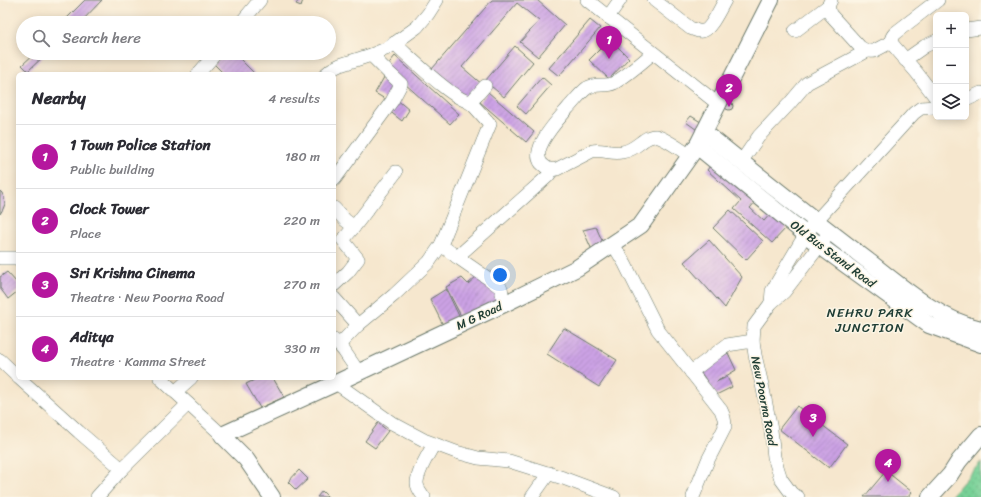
<!DOCTYPE html>
<html lang="en">
<head>
<meta charset="utf-8">
<style>
	:root { --surface:#fff; --page:#f7f7f7; --text:#2b2b33; --muted:#7c7c81; --line:#e1e1e2; --accent:#b5179e }
	body { margin:0; font-family:Sriracha,sans-serif; background:var(--page); color:var(--text) }
	.controls { position:absolute; right:12px; top:12px; display:grid; overflow:hidden; border-radius:6px; box-shadow:0 2px 10px #0003 }
	.controls button { width:36px; height:36px; display:grid; place-items:center; padding:0; border:0; border-bottom:1px solid var(--line); background:var(--surface); color:var(--text); font:20px sans-serif }
	.you { position:absolute; left:500px; top:275px; width:14px; height:14px; margin:-10px; border:3px solid #fff; border-radius:50%; background:#1a73e8; box-shadow:0 0 0 6px #1a73e833 }
	.badge { display:grid; place-items:center; width:26px; height:26px; border-radius:50%; background:var(--accent); color:#fff; font-size:13px; font-weight:700 }
	.pin { position:absolute; translate:-50% -33px; filter:drop-shadow(0 1px 2px #0008) }
	.pin::after { content:''; position:absolute; top:21px; width:14px; height:12px; background:inherit; clip-path:polygon(0 0,100% 0,50% 100%) }
	.list { margin:0; padding:0; list-style:none }
	h2 { display:flex; justify-content:space-between; align-items:center; height:52px; margin:0; padding:0 16px; font-size:17px }
	h2 small { font-size:13px; font-weight:400; color:var(--muted) }
	.list li { display:grid; grid-template-columns:26px 1fr auto; gap:12px; align-items:center; box-sizing:border-box; height:64px; padding:0 16px; border-top:1px solid var(--line) }
	.list b { display:block; font-size:15px; white-space:nowrap }
	.list p { margin:0; font-size:13px; white-space:nowrap; color:var(--muted) }
	.list em { font-size:13px; font-style:normal; color:var(--muted) }
	.icon { flex:none; width:22px; height:22px; fill:none; stroke:currentColor; stroke-width:2; stroke-linecap:round; stroke-linejoin:round }
	.map { position:relative; flex:none; width:981px; height:497px; overflow:hidden }
	.search { position:absolute; background:var(--surface); box-shadow:0 2px 10px #0003; left:16px; top:16px; width:320px; height:44px; display:flex; align-items:center; gap:10px; box-sizing:border-box; padding:0 14px; border-radius:22px; color:var(--muted); font-size:15px }
	.panel { position:absolute; background:var(--surface); box-shadow:0 2px 10px #0003; left:16px; top:72px; width:320px; height:308px; border-radius:6px }
	.map>svg:first-child { display:block }
	.park { fill:url(#park-dots); stroke:#4b8766 }
	.building { fill:url(#building-hatch) }
	.lines { fill:none; stroke-linecap:round; stroke-linejoin:round }
	.minor-casing { stroke:#6a786a; stroke-width:14 }
	.major-casing { stroke:#6a786a; stroke-width:18 }
	.minor { stroke:#fff; stroke-width:13 }
	.major { stroke:#fff; stroke-width:16 }
	.labels { text-anchor:middle; stroke-width:3; stroke-linejoin:round; paint-order:stroke }
	.street-label { font-size:12px; fill:#1f3d34; stroke:#fcf5e5 }
	.neighbourhood-label { font-size:13px; letter-spacing:1px; fill:#1f3d34; stroke:#fcf5e5 }
</style>
</head>
<body>
<div class="map">
<svg width="981" height="497" viewBox="0 0 981 497">
	<defs>
		<pattern id="park-dots" width="8" height="8" patternUnits="userSpaceOnUse"><rect width="8" height="8" fill="#77d197"/><path d="M2 2h.1M6 6h.1" fill="none" stroke="#61ab7c" stroke-width="1.8" stroke-linecap="round"/></pattern>
		<pattern id="building-hatch" width="6" height="6" patternUnits="userSpaceOnUse"><rect width="6" height="6" fill="#cca2e5"/><path d="M-1 1l2-2M0 6l6-6M5 7l2-2" fill="none" stroke="#a585ba"/></pattern>
	</defs>
	<rect width="100%" height="100%" fill="#fcf5e5"/>
	<filter id="ink" filterUnits="userSpaceOnUse"><feTurbulence type="fractalNoise" baseFrequency=".025" numOctaves="2"/><feDisplacementMap in="SourceGraphic" scale="8" xChannelSelector="R" yChannelSelector="G"/><feConvolveMatrix kernelMatrix="1 2 1 2 8 2 1 2 1" color-interpolation-filters="sRGB"/></filter>
	<filter id="wash" filterUnits="userSpaceOnUse"><feTurbulence type="fractalNoise" baseFrequency=".012" numOctaves="4" result="noise"/><feDisplacementMap in="SourceGraphic" scale="16" xChannelSelector="R" yChannelSelector="G"/><feGaussianBlur stdDeviation="0.9" result="paint"/><feColorMatrix in="noise" values="0 0 0 0 0 0 0 0 0 0 0 0 0 0 0 0 0 1.4 0 .05"/><feComposite in="paint" operator="in"/></filter>
	<g filter="url(#wash)">
		<rect width="100%" height="100%" fill="#f6e7ce"/>
		<path class="park" d="M 981,462 L 981,497 L 950,497 Z"/>
		<g id="blocks">
			<g class="building">
				<path d="M 85,0 L 102,0 L 80,23 L 62,23 Z"/>
				<path d="M 299,0 L 303,0 L 301,6 L 296,4 Z"/>
				<path d="M 492,0 L 537,0 L 565,25 L 538,57 L 520,42 L 539,21 L 517,3 L 462,67 L 483,85 L 470,101 L 432,69 Z"/>
				<path d="M 590,20 L 600,28 L 559,76 L 549,68 Z"/>
				<path d="M 610,39 L 629,58 L 609,79 L 589,60 Z"/>
				<path d="M 515,46 L 533,62 L 504,97 L 485,81 Z"/>
				<path d="M 35,53 L 45,53 L 46,54 L 28,71 L 22,65 Z"/>
				<path d="M 226,53 L 234,53 L 255,74 L 224,74 L 214,64 Z"/>
				<path d="M 395,56 L 459,114 L 450,124 L 386,67 Z"/>
				<path d="M 387,72 L 399,83 L 390,102 L 375,93 Z"/>
				<path d="M 542,77 L 551,85 L 526,114 L 517,106 Z"/>
				<path d="M 488,92 L 534,132 L 526,142 L 480,102 Z"/>
				<path d="M 396,99 L 409,110 L 402,121 L 388,110 Z"/>
				<circle cx="729" cy="106" r="4"/>
				<path d="M 691,116 L 704,124 L 700,132 L 686,122 Z"/>
				<path d="M 714,161 L 757,200 L 750,208 L 764,221 L 771,213 L 787,227 L 772,243 L 734,209 L 741,201 L 707,170 Z"/>
				<path d="M 0,191 L 2,193 L 4,198 L 5,204 L 3,209 L 0,214 Z"/>
				<path d="M 730,210 L 763,241 L 746,260 L 713,228 Z"/>
				<path d="M 596,227 L 604,245 L 592,250 L 583,230 Z"/>
				<path d="M 709,240 L 742,277 L 725,308 L 684,262 Z"/>
				<path d="M 7,272 L 18,284 L 18,291 L 8,299 L 0,288 L 0,277 Z"/>
				<path d="M 477,276 L 486,279 L 502,300 L 461,316 L 446,287 L 462,278 L 468,284 Z"/>
				<path d="M 446,289 L 459,316 L 443,325 L 430,299 Z"/>
				<path d="M 564,328 L 617,360 L 599,387 L 547,354 Z"/>
				<path d="M 728,353 L 736,370 L 716,382 L 727,377 L 732,387 L 716,395 L 700,371 Z"/>
				<path d="M 258,378 L 273,378 L 284,397 L 260,408 L 246,384 Z"/>
				<path d="M 797,406 L 847,444 L 829,468 L 779,429 Z"/>
				<path d="M 378,423 L 388,431 L 375,448 L 365,441 Z"/>
				<path d="M 299,470 L 308,479 L 296,490 L 288,482 Z"/>
				<path d="M 886,471 L 912,492 L 908,497 L 864,497 Z"/>
				<path d="M 322,491 L 328,497 L 317,497 Z"/>
			</g>
		</g>
	</g>
	<g filter="url(#ink)">
		<use href="#blocks" fill-opacity="0" stroke="#6a786a" stroke-width="1"/>
		<g class="lines">
			<defs>
				<g id="minor">
					<path d="M 587,0 L 718,104"/>
					<path d="M 654,0 L 690,28 C 694,29 698,32 702,31 C 710,31 721,7 725,0"/>
					<path d="M 831,0 L 828,6 L 830,14 L 860,47 C 864,50 868,52 874,51 L 891,42"/>
					<path d="M 608,17 L 620,0"/>
					<path d="M 241,23 L 260,0"/>
					<path d="M 966,30 L 981,28"/>
					<path d="M 795,31 L 828,6"/>
					<path d="M 394,43 C 409,56 455,102 471,102 L 485,86"/>
					<path d="M 653,53 C 641,63 628,75 614,83 C 606,87 596,83 587,88 C 580,93 574,102 568,108 C 559,119 530,148 541,163 C 546,168 550,171 557,169 L 592,151 C 602,149 612,154 622,152 C 631,151 637,145 644,140 C 647,138 651,136 655,136 C 663,137 683,151 690,156"/>
					<path d="M 905,60 L 925,46 L 936,41"/>
					<path d="M 198,74 L 216,53"/>
					<path d="M 326,74 L 332,69 L 340,65 L 371,55 L 388,48 L 417,27 L 428,14 L 437,0"/>
					<path d="M 936,98 L 917,73 L 893,45 C 890,40 891,37 895,33 L 938,0"/>
					<path d="M 966,100 L 981,93"/>
					<path d="M 741,162 L 759,136 L 790,103 L 807,83 L 867,51"/>
					<path d="M 334,180 L 392,101 L 401,84 L 387,71 L 371,55"/>
					<path d="M 334,208 L 345,220 L 354,227 L 396,172"/>
					<path d="M 613,244 L 625,264 L 658,330 L 721,410 C 724,416 725,420 725,427 L 708,460 L 693,497"/>
					<path d="M 441,245 L 457,257 L 548,176 L 552,170"/>
					<path d="M 457,257 L 489,279 L 501,288 L 504,304"/>
					<path d="M 0,258 L 16,258 L 18,259"/>
					<path d="M 334,285 L 348,272 L 358,259 L 343,240 L 354,227"/>
					<path d="M 334,298 L 358,325"/>
					<path d="M 771,303 L 772,291 L 805,235 L 816,221 L 914,113 L 921,108 L 936,107"/>
					<path d="M 334,340 L 344,351 L 359,373"/>
					<path d="M 339,345 L 358,325 L 394,295 L 429,262 L 441,245 L 490,124 L 473,105 L 467,101"/>
					<path d="M 0,360 L 18,377"/>
					<path d="M 691,372 L 727,345 L 753,341"/>
					<path d="M 19,378 L 79,432 L 122,469"/>
					<path d="M 160,378 L 222,435"/>
					<path d="M 336,383 L 392,423 L 424,440 L 456,452 L 478,458 L 509,461 L 563,478 L 614,497"/>
					<path d="M 175,392 L 191,378"/>
					<path d="M 97,497 L 122,469 L 188,404"/>
					<path d="M 424,497 C 421,493 417,488 417,483 C 417,472 429,453 434,444"/>
					<path d="M 532,497 L 549,473"/>
					<path d="M 798,497 L 792,494 L 781,479 L 774,457 L 771,430 L 763,389 L 755,355 L 753,341 L 754,326 L 771,303 L 784,292 L 830,232"/>
				</g>
				<g id="major">
					<path d="M 704,132 C 758,175 812,219 867,260 C 902,287 937,319 981,329"/>
					<path d="M 697,146 L 820,246 L 929,325 L 981,344"/>
					<path d="M 272,497 L 246,459 L 222,435 L 336,383 L 504,304 L 577,268 L 641,225 L 697,146 L 771,0"/>
					<path d="M 930,497 L 950,475 L 959,461 L 981,435"/>
				</g>
			</defs>
			<use href="#minor" class="minor-casing"/>
			<use href="#major" class="major-casing"/>
			<use href="#minor" class="minor"/>
			<use href="#major" class="major"/>
		</g>
	</g>
	<g class="labels">
		<g class="street-label">
			<text transform="translate(833 254) rotate(37)" y="4">Old Bus Stand Road</text>
			<text transform="translate(479 316) rotate(-25)" y="4">M G Road</text>
			<text transform="translate(764 401) rotate(79)" y="4">New Poorna Road</text>
		</g>
		<g class="neighbourhood-label">
			<text x="870" y="317">NEHRU PARK<tspan x="870" dy="15">JUNCTION</tspan></text>
		</g>
	</g>
</svg>
<div class="controls">
<button>+</button>
<button>−</button>
<button><svg class="icon" aria-label="layers" viewBox="0 0 24 24"><path d="M12 4l9 5-9 5-9-5zM3 14l9 5 9-5"/></svg></button>
</div>
<div class="you"></div>
<div class="pin badge" style="left:609px;top:59px">1</div>
<div class="pin badge" style="left:729px;top:107px">2</div>
<div class="pin badge" style="left:813px;top:437px">3</div>
<div class="pin badge" style="left:888px;top:482px">4</div>
<div class="search"><svg class="icon" aria-label="search" viewBox="0 0 24 24"><circle cx="10" cy="10" r="6"/><path d="M15 15l6 6"/></svg>Search here</div>
<section class="panel">
<h2>Nearby<small>4 results</small></h2>
<ul class="list">
<li><span class="badge">1</span><div><b>1 Town Police Station</b><p>Public building</p></div><em>180 m</em></li>
<li><span class="badge">2</span><div><b>Clock Tower</b><p>Place</p></div><em>220 m</em></li>
<li><span class="badge">3</span><div><b>Sri Krishna Cinema</b><p>Theatre · New Poorna Road</p></div><em>270 m</em></li>
<li><span class="badge">4</span><div><b>Aditya</b><p>Theatre · Kamma Street</p></div><em>330 m</em></li>
</ul>
</section>
</div>
</body>
</html>
